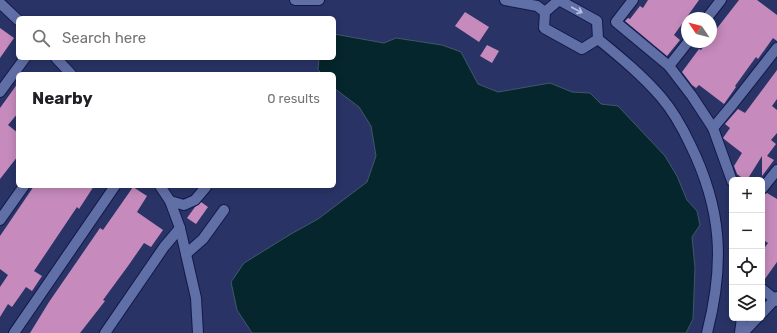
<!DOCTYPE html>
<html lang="en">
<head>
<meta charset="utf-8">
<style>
	:root { --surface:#fff; --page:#f2f2f2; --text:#202124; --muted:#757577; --line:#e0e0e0 }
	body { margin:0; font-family:Rubik,sans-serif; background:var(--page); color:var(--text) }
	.controls { position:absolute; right:12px; bottom:12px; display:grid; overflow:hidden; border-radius:6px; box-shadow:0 2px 10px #0003 }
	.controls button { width:36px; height:36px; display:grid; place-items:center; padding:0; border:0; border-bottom:1px solid var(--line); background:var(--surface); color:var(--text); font:20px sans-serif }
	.compass { position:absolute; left:681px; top:12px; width:36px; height:36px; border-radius:50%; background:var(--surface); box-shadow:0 2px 10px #0003; rotate:305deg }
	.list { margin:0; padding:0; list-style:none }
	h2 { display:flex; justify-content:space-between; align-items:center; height:52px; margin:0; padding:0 16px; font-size:17px }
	h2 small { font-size:13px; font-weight:400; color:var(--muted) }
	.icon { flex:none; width:22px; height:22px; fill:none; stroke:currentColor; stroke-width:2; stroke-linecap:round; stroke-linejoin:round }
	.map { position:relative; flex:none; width:777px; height:333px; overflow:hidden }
	.search { position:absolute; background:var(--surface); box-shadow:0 2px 10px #0003; left:16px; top:16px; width:320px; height:44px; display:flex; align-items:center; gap:10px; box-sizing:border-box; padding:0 14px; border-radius:6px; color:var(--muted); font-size:15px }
	.panel { position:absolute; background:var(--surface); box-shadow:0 2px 10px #0003; left:16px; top:72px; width:320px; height:116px; border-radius:6px }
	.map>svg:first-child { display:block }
	.water { fill:#05262c; stroke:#3f5967 }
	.building { fill:#c68bbc }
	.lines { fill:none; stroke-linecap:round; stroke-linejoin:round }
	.minor-casing { stroke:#131949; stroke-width:12 }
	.minor { stroke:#616fa7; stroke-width:10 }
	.oneway { stroke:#b8c2e5 }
</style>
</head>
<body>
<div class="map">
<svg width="777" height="333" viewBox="0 0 777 333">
	<rect width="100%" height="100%" fill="#293366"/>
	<path class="water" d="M 334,34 L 384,43 L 396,38 L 442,45 L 461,52 L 478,84 L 498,92 L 550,83 L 572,92 L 590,93 L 601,104 L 618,106 L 665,156 L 677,176 L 687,200 L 697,211 L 700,225 L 692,237 L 695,268 L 693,319 L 686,333 L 252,333 L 237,310 L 231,282 L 244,263 L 291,234 L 318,219 L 367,182 L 376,156 L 371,126 L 359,107 L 334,88 L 334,74 L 322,74 L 318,70 L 319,58 L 334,58 Z"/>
	<g class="building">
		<path d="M 648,0 L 699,0 L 674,35 L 680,40 L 667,56 L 625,21 L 628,18 L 630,19 L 640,6 L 643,8 Z"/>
		<path d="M 739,0 L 757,0 L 777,15 L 777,41 L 773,38 L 758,59 L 756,57 L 735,86 L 736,87 L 724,104 L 699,85 L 696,88 L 692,85 L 682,72 L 699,49 L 701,50 L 707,42 L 711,42 L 711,36 Z"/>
		<path d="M 465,12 L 489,27 L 479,42 L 455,26 Z"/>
		<path d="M 0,28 L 14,38 L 0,58 Z"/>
		<path d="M 487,45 L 499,51 L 492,63 L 480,56 Z"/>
		<path d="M 777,70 L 777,99 L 772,106 L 777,110 L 777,133 L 771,140 L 776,144 L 767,156 L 774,160 L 762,176 L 762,156 L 747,180 L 745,180 L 737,174 L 734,166 L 742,153 L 724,139 L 723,138 L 730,128 L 725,124 L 738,109 L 745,113 Z"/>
		<path d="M 18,83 L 18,113 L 8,125 L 18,133 L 18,156 L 0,179 L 0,108 Z"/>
		<path d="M 34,186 L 94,186 L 79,209 L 77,207 L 34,271 L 42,276 L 32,291 L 26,287 L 12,307 L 8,304 L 0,317 L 0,287 L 8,275 L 0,269 L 0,236 Z"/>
		<path d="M 133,187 L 147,196 L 137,212 L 163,230 L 151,247 L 144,243 L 128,266 L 103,300 L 105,301 L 80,333 L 30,333 L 49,302 L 100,228 L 103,230 Z"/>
		<path d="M 767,193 L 777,199 L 777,262 L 762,283 L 762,251 L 768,243 L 762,239 L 762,195 Z"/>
		<path d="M 201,202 L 208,207 L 196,224 L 187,218 L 195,207 Z"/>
	</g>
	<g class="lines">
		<defs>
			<g id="minor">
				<path d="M 295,0 L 319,0"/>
				<path d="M 505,0 L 537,6 L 545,12"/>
				<path d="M 633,0 L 616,22 L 669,66 L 692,96 L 713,128 L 732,181"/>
				<path d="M 0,3 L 18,20"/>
				<path d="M 707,18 L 721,0"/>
				<path d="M 598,39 L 582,49 L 544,28 L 545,12 L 559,0 L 597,21 L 598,39 C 620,57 642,75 661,97 C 673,111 682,127 690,144 C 722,209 725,263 707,333"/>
				<path d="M 56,58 L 71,74"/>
				<path d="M 669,66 L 688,42"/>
				<path d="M 0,92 L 25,58"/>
				<path d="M 713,128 L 733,104 L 777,48"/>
				<path d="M 160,186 L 170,201 L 180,228 L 196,298 L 198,333"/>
				<path d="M 762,189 L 777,170"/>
				<path d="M 170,201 L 184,205 L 195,200 L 206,187"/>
				<path d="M 0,220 L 24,186"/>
				<path d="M 186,254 L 203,239 L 224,210"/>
				<path d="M 762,289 L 777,301"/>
				<path d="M 762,313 L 777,297"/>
				<path d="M 14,333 L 115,186"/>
				<path d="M 105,333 L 164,247 L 180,228"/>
				<path d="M 740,333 L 742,318"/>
				<path d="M 743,333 L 757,318"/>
			</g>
		</defs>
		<use href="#minor" class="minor-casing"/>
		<use href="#minor" class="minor"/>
	</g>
	<defs><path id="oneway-shaft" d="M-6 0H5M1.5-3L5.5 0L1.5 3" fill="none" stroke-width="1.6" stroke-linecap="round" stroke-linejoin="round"/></defs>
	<use class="oneway" href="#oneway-shaft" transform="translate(577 10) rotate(28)"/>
</svg>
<div class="controls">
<button>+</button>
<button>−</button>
<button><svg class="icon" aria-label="locate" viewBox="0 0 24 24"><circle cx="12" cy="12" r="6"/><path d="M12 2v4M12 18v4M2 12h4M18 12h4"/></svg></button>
<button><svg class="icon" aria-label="layers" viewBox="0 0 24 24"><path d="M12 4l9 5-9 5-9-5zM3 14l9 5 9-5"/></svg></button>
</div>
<svg class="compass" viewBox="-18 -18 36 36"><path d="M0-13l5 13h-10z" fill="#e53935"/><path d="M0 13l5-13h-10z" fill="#757577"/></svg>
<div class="search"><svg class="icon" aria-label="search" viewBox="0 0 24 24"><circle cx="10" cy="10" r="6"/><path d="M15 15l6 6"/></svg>Search here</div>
<section class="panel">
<h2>Nearby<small>0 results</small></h2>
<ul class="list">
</ul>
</section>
</div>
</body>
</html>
